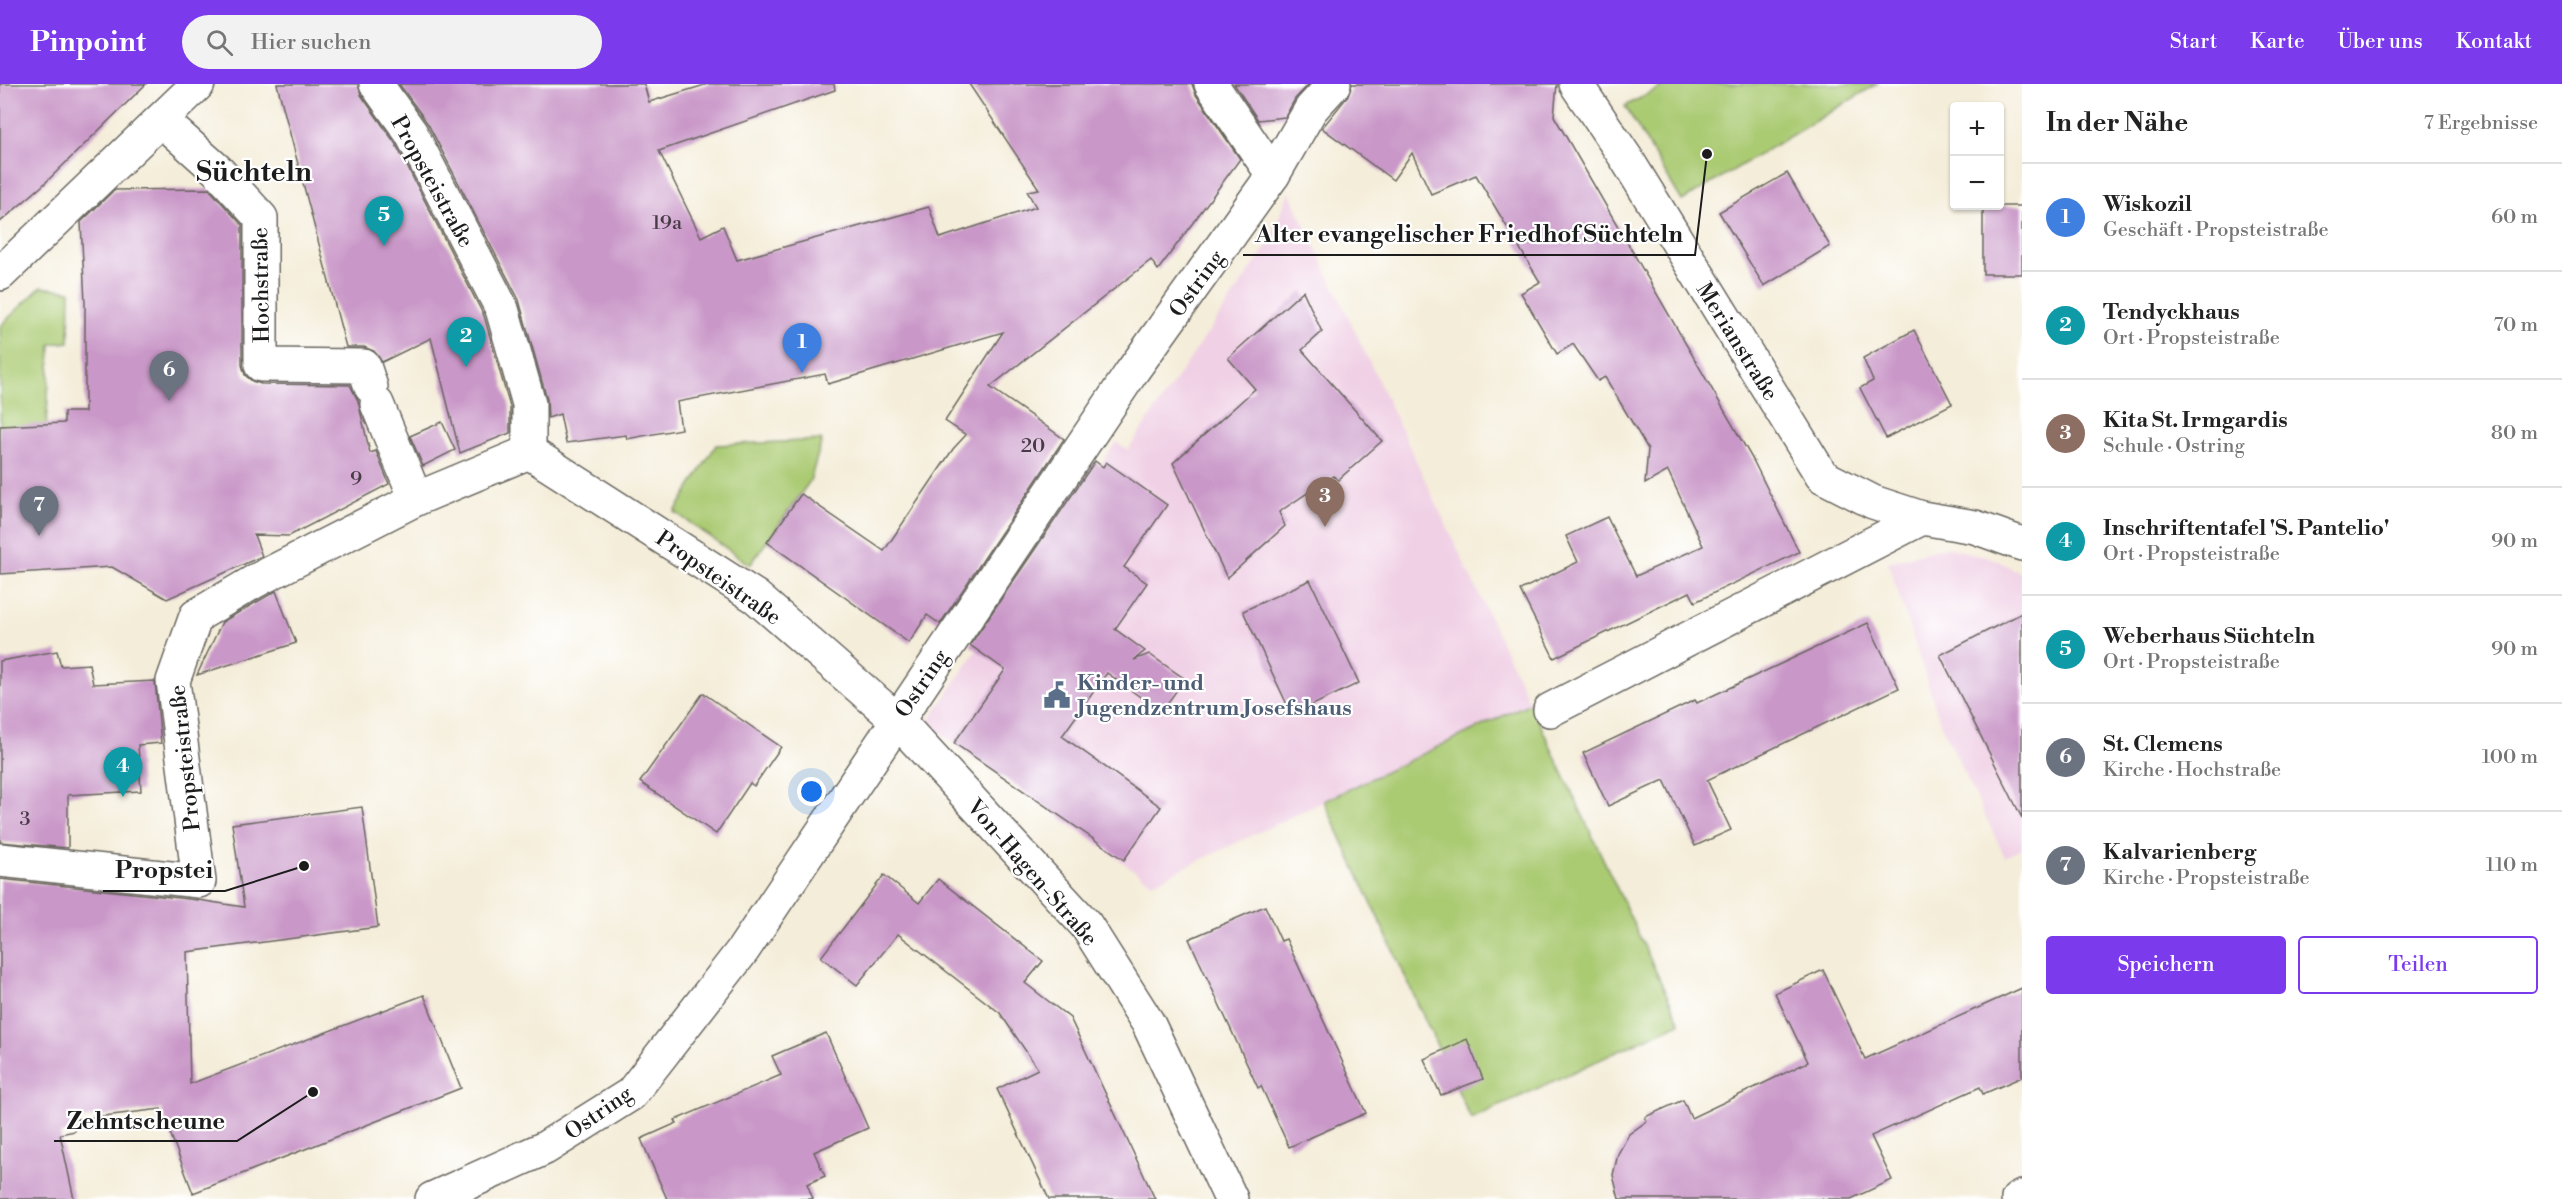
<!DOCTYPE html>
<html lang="de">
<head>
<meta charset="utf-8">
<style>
	:root { --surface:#fff; --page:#f2f2f2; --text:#222; --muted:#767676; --line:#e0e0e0; --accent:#7c3aed }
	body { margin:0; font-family:"Libre Bodoni",serif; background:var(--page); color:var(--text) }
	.controls { position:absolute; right:18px; top:18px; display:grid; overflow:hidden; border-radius:6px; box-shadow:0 2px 4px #0004 }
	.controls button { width:54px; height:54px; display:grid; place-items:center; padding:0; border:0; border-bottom:2px solid var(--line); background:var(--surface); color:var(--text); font:30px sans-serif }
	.you { position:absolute; left:812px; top:708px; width:21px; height:21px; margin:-15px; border:4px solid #fff; border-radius:50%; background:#1a73e8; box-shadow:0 0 0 9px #1a73e833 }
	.badge { display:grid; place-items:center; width:39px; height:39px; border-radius:50%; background:var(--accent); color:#fff; font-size:20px; font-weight:700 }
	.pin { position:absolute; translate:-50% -50px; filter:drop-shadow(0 2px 3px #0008) }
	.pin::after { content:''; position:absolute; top:32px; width:21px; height:18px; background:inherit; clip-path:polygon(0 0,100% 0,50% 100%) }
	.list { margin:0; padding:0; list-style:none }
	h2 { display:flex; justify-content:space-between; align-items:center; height:78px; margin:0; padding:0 24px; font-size:26px }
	h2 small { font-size:20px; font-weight:400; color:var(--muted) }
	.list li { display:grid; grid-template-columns:39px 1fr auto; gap:18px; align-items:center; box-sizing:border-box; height:108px; padding:0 24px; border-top:2px solid var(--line) }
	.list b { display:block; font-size:22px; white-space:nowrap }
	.list p { margin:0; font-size:20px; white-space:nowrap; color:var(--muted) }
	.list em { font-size:20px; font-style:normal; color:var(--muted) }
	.actions { display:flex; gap:12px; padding:18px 24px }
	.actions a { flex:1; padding:14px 0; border:2px solid var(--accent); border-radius:6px; text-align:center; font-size:21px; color:var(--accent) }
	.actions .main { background:var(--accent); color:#fff }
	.icon { flex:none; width:33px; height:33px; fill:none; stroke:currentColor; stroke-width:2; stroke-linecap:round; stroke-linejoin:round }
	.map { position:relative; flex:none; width:2022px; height:1115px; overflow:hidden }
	header { display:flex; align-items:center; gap:36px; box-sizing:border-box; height:84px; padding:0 30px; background:var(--accent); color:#fff }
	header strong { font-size:28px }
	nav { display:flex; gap:33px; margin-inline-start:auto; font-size:21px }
	.search { width:420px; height:54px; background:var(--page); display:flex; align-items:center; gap:15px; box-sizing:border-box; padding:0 21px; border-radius:33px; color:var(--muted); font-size:22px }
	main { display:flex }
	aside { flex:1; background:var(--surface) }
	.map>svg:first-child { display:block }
	.built { fill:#f0d0e5 }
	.green { fill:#abcb73; stroke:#647448; stroke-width:1.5 }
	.building { fill:#c997c8 }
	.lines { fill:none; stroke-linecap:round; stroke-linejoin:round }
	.pedestrian-casing { stroke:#68655e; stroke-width:36 }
	.minor-casing { stroke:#68655e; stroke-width:36 }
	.pedestrian { stroke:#fff; stroke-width:33 }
	.minor { stroke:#fff; stroke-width:33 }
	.labels { text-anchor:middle; stroke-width:4.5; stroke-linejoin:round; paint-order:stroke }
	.number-label { font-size:20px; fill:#473b47 }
	.street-label { font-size:22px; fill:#1c1c1c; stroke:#fff }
	.service-label { font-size:22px; font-weight:bold; fill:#4e5e75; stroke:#fff; text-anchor:start }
	.district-label { font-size:28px; font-weight:bold; fill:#1c1c1c; stroke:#fff }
	.leader { fill:none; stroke:#1c1c1c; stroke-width:2 }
	.callout-dot { fill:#1c1c1c; stroke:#fff; stroke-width:2 }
	.callout-label { font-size:24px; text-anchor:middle; font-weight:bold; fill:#1c1c1c; stroke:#fff; stroke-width:4.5; stroke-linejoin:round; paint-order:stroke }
</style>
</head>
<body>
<header>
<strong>Pinpoint</strong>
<div class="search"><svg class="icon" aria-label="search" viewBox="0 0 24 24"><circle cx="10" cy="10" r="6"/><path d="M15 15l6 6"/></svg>Hier suchen</div>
<nav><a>Start</a><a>Karte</a><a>Über uns</a><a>Kontakt</a></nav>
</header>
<main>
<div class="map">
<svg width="2022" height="1115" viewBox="0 0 2022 1115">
	<rect width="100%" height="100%" fill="#fff"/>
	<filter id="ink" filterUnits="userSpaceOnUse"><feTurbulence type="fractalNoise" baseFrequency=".0167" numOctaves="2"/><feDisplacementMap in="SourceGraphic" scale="12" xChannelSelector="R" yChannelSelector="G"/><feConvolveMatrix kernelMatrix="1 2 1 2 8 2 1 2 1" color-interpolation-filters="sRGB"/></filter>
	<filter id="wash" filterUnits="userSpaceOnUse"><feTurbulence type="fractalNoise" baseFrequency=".008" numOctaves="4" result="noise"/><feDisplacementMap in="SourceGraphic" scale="24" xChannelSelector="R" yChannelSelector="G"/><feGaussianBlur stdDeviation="1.35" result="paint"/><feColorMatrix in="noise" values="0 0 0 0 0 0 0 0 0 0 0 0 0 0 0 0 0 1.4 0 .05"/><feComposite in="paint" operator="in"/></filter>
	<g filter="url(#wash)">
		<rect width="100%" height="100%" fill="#f4edd9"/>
		<g class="built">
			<path d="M 1289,107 L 1530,619 L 1152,799 L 927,640 L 1116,358 L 1128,366 L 1269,159 Z"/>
			<path d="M 1945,463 L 1994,475 L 2022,490 L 2022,764 L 2005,773 L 1941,640 L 1888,478 Z"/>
		</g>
		<g class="green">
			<path d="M 1667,0 L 1877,0 L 1682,117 L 1625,22 Z"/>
			<path d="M 41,203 L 70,207 L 69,258 L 51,260 L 41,435 L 0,414 L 0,242 Z"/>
			<path d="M 822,356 L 810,397 L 750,481 L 675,428 L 716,361 Z"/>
			<path d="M 1530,619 L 1680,939 L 1471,1035 L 1324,717 Z"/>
		</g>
		<g id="blocks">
			<g class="building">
				<path d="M 0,0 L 146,0 L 42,102 L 0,138 Z"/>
				<path d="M 277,0 L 358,0 L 361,11 L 395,59 L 484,232 L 510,323 L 510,349 L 460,369 L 431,254 L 382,278 L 374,267 L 364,263 L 346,263 Z"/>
				<path d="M 399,0 L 644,0 L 649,18 L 708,0 L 834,0 L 835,6 L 659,67 L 701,153 L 723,142 L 737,176 L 929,123 L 940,154 L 1036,123 L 1027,107 L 1039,105 L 969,0 L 1192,0 L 1196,11 L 1240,75 L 1158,186 L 1151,176 L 990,303 L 1064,355 L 940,540 L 927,531 L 909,559 L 767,458 L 801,410 L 884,467 L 953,365 L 966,351 L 945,337 L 1003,248 L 828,300 L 825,290 L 677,318 L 681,345 L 627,355 L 626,351 L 566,359 L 560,330 L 548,334 L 547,315 L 519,216 L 428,40 Z"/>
				<path d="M 1234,0 L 1309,0 L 1295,15 L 1285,33 L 1258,36 Z"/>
				<path d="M 1352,0 L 1557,0 L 1554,32 L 1753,376 L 1799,468 L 1695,518 L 1690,508 L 1554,574 L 1520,506 L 1578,478 L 1566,452 L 1607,433 L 1636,492 L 1703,462 L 1668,387 L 1645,400 L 1648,365 L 1605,293 L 1598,297 L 1573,260 L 1557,270 L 1521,209 L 1540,198 L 1476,91 L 1431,110 L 1412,69 L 1393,96 L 1322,44 L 1348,12 Z"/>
				<path d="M 1787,89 L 1830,162 L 1764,202 L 1719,128 Z"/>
				<path d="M 209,105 L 242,141 L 242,281 L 245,291 L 252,297 L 261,300 L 350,301 L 358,317 L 370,369 L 376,367 L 389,400 L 289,452 L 254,451 L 262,472 L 167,515 L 112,483 L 0,490 L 0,342 L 64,339 L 64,328 L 85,328 L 85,219 L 81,138 L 114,106 Z"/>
				<rect x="1983" y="122" width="39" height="68"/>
				<path d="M 1303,207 L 1322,248 L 1302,266 L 1382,357 L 1338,396 L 1333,392 L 1279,428 L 1285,442 L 1227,494 L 1173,379 L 1255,305 L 1228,274 Z"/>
				<path d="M 1914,246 L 1952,320 L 1886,354 L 1860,304 L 1873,297 L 1863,274 Z"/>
				<path d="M 442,338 L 455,366 L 423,382 L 410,352 Z"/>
				<path d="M 1095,377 L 1103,383 L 1106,378 L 1167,421 L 1124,483 L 1147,499 L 1115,545 L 1145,567 L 1134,576 L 1149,570 L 1185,595 L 1161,628 L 1107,589 L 1062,652 L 1161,723 L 1124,776 L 954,659 L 1005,586 L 970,561 Z"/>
				<path d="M 1310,496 L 1359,599 L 1292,631 L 1243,527 Z"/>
				<path d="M 276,507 L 296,559 L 197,591 L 222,538 Z"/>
				<path d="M 2022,529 L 2022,734 L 1940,571 Z"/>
				<path d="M 1868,539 L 1899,604 L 1707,696 L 1731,746 L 1695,762 L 1664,696 L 1608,722 L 1583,669 L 1695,616 L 1697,619 Z"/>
				<path d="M 57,567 L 61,582 L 89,580 L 93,600 L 155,597 L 161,659 L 138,661 L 141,707 L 68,711 L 68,764 L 0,758 L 0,577 Z"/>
				<path d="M 703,609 L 781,663 L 754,702 L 750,699 L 716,750 L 640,698 Z"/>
				<path d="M 362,723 L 378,843 L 187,868 L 190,1000 L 424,911 L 461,1004 L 193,1109 L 161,1025 L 71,1036 L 75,1047 L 60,1050 L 74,1115 L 0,1115 L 0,795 L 198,816 L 244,823 L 232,740 Z"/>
				<path d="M 884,791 L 919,819 L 938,795 L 1043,877 L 1025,899 L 1070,934 L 1155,1115 L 1049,1115 L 997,1005 L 1038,985 L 1000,929 L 898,850 L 857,901 L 821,873 Z"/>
				<path d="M 1265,822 L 1281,857 L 1286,855 L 1366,1029 L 1289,1063 L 1261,1002 L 1258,1004 L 1189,855 Z"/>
				<path d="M 1823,886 L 1865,975 L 2022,904 L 2022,993 L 1983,1010 L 1980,1003 L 1871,1052 L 1892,1096 L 1851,1115 L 1619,1115 L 1613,1091 L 1618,1070 L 1629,1050 L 1647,1037 L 1645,1033 L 1683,1016 L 1691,1034 L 1808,978 L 1775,909 Z"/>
				<path d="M 826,949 L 868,1044 L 814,1068 L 825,1092 L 807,1100 L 813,1115 L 667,1115 L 641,1055 L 677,1039 L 675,1036 L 781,991 L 772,972 Z"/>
				<path d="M 1467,955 L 1483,995 L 1441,1011 L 1424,975 Z"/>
			</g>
		</g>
	</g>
	<g filter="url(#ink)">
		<use href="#blocks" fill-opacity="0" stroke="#68655e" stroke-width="1.5"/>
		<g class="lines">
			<defs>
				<g id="pedestrian">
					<path d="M 161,36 L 217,86 L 261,134 L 261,281 L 364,282 L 371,303"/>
					<path d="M 0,190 L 198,0"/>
					<path d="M 377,320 L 416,415"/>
					<path d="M 0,776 L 199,797 L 173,597 L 196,532 L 257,496"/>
				</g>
				<g id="minor">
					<path d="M 376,0 L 411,49 L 502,225 L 529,320 L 529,368"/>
					<path d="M 1211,0 L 1273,91"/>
					<path d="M 1576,0 L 1626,74 L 1822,392 L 1873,418 L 1922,434 L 1975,443 L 2022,460"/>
					<path d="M 257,496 L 416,415 L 529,368 L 756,513 L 896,635 L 1086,841 L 1148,939 L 1231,1115"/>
					<path d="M 1550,626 L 1922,434"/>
					<path d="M 432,1115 L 545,1064 L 631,1010 L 743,866 L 1131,289 L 1273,91 L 1311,25 L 1334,0"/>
					<path d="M 2018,1115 L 2022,1113"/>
				</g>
			</defs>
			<use href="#pedestrian" class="pedestrian-casing"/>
			<use href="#minor" class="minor-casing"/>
			<use href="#pedestrian" class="pedestrian"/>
			<use href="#minor" class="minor"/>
		</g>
	</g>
	<defs>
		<symbol id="civic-bare" viewBox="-9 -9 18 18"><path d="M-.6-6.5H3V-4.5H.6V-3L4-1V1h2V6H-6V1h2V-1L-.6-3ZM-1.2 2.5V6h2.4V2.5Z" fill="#5c6f8a" stroke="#fff" stroke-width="2.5" paint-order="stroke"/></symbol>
	</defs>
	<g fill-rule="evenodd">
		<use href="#civic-bare" x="1038" y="592" width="38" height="38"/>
	</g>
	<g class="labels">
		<g class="number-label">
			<text x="667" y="145">19a</text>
			<text x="1033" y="368">20</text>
			<text x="356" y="401">9</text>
			<text x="25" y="741">3</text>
		</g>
		<g class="street-label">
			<text transform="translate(433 97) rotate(61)" y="8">Propsteistraße</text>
			<text transform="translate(1196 199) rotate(-54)" y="8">Ostring</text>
			<text transform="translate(260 201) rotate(-91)" y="8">Hochstraße</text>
			<text transform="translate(1738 257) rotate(58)" y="8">Merianstraße</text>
			<text transform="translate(719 493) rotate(35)" y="8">Propsteistraße</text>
			<text transform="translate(921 599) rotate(-56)" y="8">Ostring</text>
			<text transform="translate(184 674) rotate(-96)" y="8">Propsteistraße</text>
			<text transform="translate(1033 788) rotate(49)" y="8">Von-Hagen-Straße</text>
			<text transform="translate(598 1028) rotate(-35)" y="8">Ostring</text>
		</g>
		<g class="service-label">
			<text x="1077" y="606">Kinder- und<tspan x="1077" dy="25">Jugendzentrum Josefshaus</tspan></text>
		</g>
		<g class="district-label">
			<text x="254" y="97">Süchteln</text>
		</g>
	</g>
	<path class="leader" d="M1707 70L1695 171H1243M304 782L225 807H103M313 1008L237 1057H54"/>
	<g class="callout-dot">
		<circle cx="1707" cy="70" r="6"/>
		<circle cx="304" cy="782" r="6"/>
		<circle cx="313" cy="1008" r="6"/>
	</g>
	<g class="callout-label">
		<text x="1469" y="158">Alter evangelischer Friedhof Süchteln</text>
		<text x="164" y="794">Propstei</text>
		<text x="146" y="1045">Zehntscheune</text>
	</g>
</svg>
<div class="controls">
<button>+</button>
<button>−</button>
</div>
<div class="you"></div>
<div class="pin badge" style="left:802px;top:289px;background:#3f7fe0">1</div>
<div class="pin badge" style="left:466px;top:283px;background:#0f9aa8">2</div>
<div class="pin badge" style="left:1325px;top:443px;background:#8d6e63">3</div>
<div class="pin badge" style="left:123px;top:713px;background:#0f9aa8">4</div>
<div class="pin badge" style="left:384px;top:162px;background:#0f9aa8">5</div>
<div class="pin badge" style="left:169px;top:317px;background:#6b7280">6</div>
<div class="pin badge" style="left:39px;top:452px;background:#6b7280">7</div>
</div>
<aside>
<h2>In der Nähe<small>7 Ergebnisse</small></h2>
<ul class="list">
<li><span class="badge" style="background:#3f7fe0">1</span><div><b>Wiskozil</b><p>Geschäft · Propsteistraße</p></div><em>60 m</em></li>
<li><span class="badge" style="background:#0f9aa8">2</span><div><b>Tendyckhaus</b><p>Ort · Propsteistraße</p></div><em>70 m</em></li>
<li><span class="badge" style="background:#8d6e63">3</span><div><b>Kita St. Irmgardis</b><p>Schule · Ostring</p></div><em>80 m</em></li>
<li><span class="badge" style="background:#0f9aa8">4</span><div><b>Inschriftentafel 'S. Pantelio'</b><p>Ort · Propsteistraße</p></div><em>90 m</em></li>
<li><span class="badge" style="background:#0f9aa8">5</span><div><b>Weberhaus Süchteln</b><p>Ort · Propsteistraße</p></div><em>90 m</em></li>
<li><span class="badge" style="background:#6b7280">6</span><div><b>St. Clemens</b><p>Kirche · Hochstraße</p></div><em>100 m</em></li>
<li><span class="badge" style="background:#6b7280">7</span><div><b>Kalvarienberg</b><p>Kirche · Propsteistraße</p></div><em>110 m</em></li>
</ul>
<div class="actions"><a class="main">Speichern</a><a>Teilen</a></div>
</aside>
</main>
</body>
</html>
